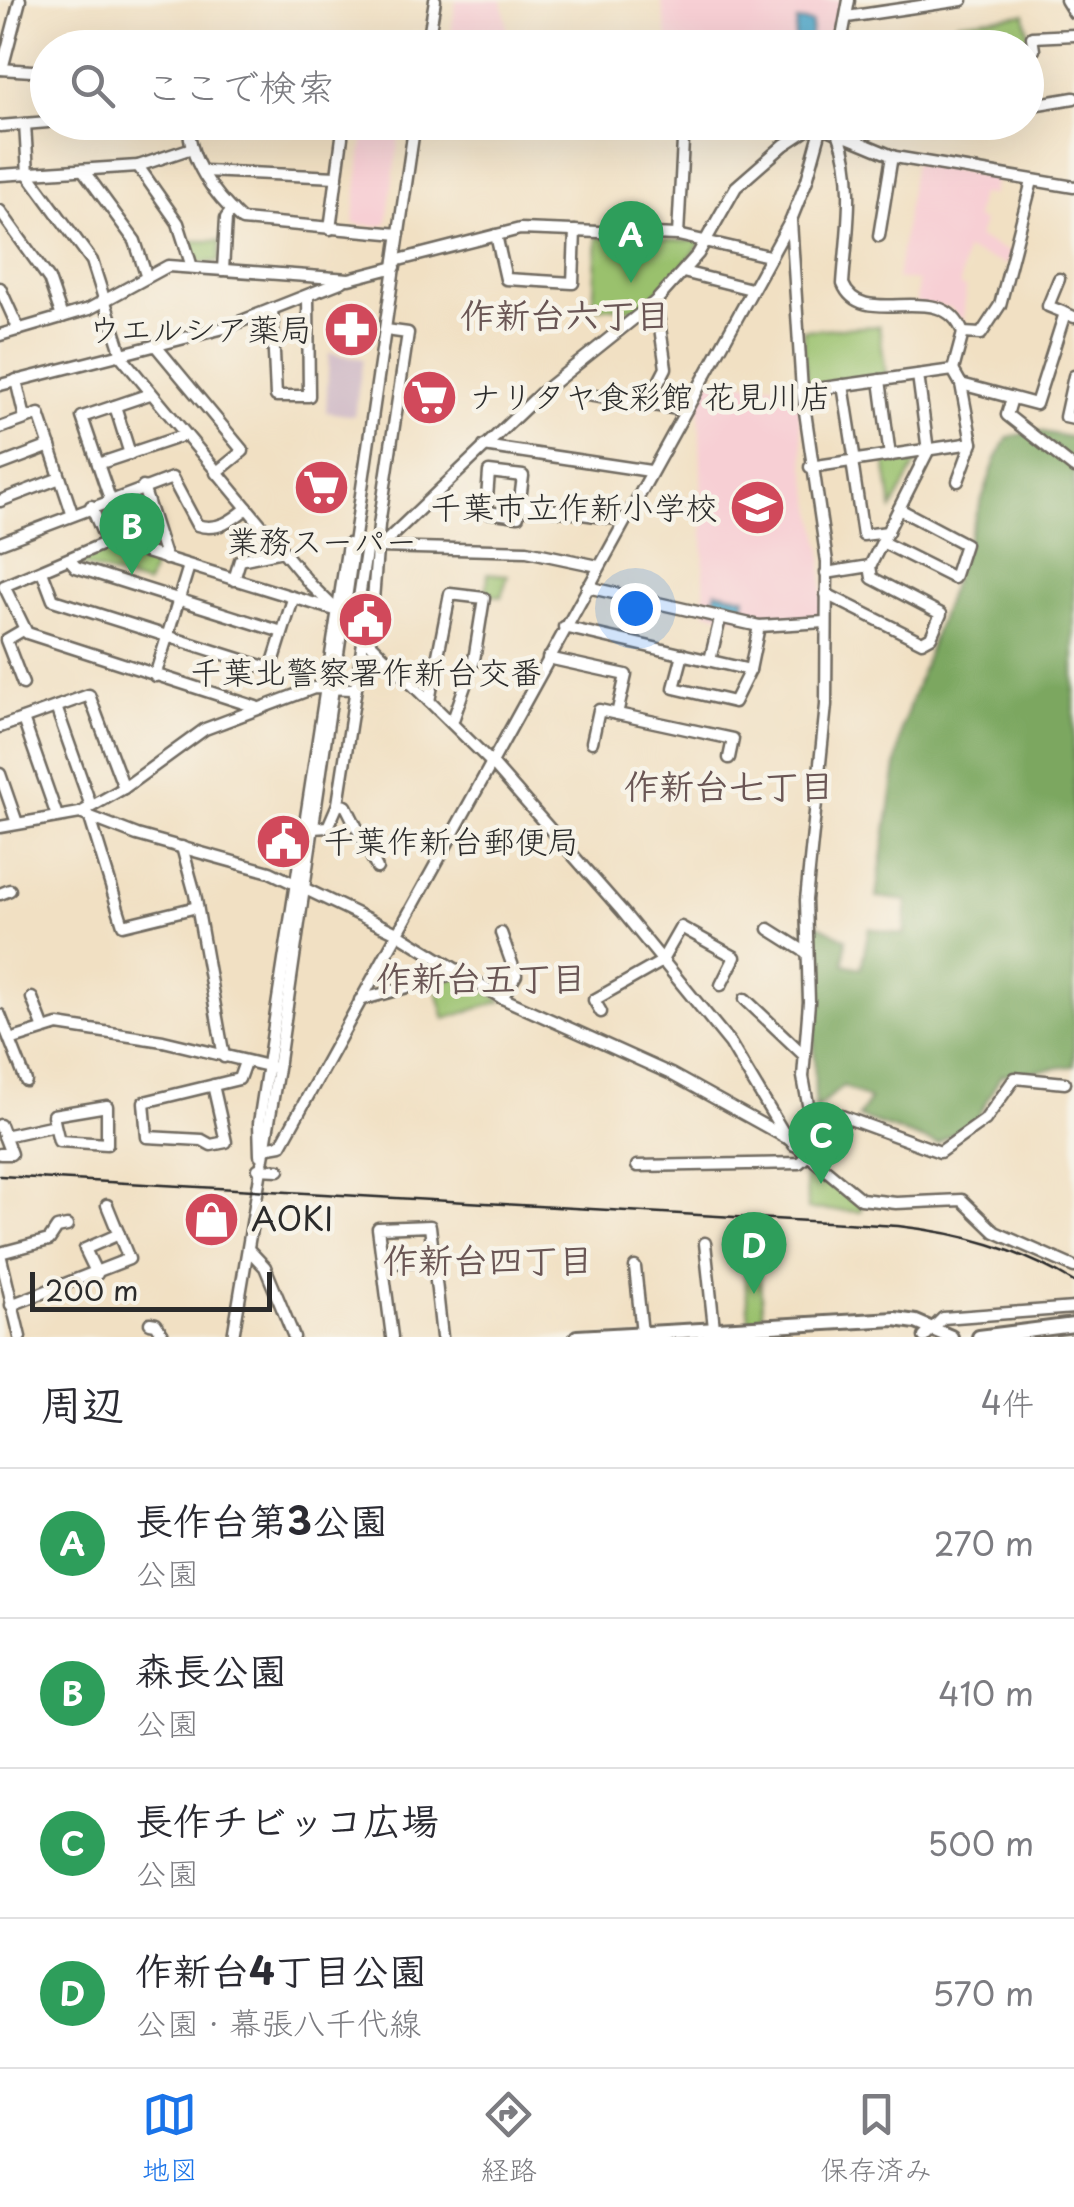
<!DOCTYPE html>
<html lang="ja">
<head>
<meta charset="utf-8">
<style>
	:root { --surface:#fff; --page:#f7f7f7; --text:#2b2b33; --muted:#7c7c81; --line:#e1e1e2; --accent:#1a73e8 }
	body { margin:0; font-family:"Playpen Sans","Klee One",sans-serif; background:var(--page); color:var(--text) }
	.scale { position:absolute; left:30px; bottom:25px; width:242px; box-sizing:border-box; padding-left:10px; border:5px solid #2b2b2b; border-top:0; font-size:28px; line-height:35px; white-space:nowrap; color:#2b2b2b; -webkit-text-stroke:8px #f7f3e8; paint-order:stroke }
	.you { position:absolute; left:635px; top:608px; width:35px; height:35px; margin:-25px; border:8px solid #fff; border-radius:50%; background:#1a73e8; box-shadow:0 0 0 15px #1a73e833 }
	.badge { display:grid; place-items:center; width:65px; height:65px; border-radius:50%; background:var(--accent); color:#fff; font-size:32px; font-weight:700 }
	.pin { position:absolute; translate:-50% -82px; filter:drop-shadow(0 2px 5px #0008) }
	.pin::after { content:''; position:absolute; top:52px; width:35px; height:30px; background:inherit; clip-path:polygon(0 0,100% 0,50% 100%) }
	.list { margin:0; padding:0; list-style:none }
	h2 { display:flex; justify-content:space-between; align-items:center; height:130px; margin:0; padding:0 40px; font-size:42px }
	h2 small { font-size:32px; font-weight:400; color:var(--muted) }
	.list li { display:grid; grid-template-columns:65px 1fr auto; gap:30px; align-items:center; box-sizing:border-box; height:150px; padding:0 40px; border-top:2px solid var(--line) }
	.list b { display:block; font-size:38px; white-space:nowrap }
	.list p { margin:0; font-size:32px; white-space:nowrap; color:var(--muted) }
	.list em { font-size:32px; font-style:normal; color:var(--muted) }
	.icon { flex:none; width:55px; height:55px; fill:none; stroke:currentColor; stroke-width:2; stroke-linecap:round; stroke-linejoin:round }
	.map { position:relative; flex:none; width:1074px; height:1337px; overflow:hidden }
	.search { position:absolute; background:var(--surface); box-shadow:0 10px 40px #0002; left:30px; right:30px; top:30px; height:110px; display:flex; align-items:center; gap:25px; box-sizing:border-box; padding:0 35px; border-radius:55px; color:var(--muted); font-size:38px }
	.sheet { height:730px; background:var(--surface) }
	nav { display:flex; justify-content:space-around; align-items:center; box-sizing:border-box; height:140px; border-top:2px solid var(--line); background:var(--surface); font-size:28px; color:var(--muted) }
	nav a { display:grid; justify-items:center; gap:5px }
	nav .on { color:var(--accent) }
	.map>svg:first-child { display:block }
	.built { fill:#f7cfd4 }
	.industrial { fill:#d2bdc8 }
	.green { fill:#9ac16d; stroke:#62764c; stroke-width:2.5 }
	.forest { fill:#7ba760; stroke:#536946; stroke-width:2.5 }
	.water { fill:#4ea7cb; stroke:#3c697b; stroke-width:2.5 }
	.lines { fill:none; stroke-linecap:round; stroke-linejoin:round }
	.minor-casing { stroke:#706a60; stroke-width:15 }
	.major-casing { stroke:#706a60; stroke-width:18 }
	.minor { stroke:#fff; stroke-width:10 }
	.major { stroke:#fff; stroke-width:12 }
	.rail { stroke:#2b2b2b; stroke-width:2.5 }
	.labels { text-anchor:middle; stroke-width:9; stroke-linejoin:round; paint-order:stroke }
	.poi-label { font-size:32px; fill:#2b2b2b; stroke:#f7f3e8; text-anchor:start }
	.neighbourhood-label { font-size:35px; font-weight:bold; fill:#6a5655; stroke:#f7f3e8 }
</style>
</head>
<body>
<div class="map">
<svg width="1074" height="1337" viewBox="0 0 1074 1337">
	<rect width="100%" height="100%" fill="#f7f3e8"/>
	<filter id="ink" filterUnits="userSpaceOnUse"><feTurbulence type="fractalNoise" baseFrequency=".01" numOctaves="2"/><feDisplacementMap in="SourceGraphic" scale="20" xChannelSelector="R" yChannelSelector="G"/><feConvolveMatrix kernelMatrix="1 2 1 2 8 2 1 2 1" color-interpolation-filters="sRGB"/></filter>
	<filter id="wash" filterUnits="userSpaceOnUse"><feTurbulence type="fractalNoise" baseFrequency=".0048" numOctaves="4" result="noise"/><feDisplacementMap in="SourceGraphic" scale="40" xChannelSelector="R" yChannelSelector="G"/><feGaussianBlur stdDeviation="2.25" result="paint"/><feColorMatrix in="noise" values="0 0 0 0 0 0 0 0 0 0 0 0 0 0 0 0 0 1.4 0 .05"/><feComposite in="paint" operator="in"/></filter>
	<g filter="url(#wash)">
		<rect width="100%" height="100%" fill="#f1e0c3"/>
		<g class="built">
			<path d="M 456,0 L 502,0 L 511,47 L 449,47 Z"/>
			<path d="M 661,0 L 842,0 L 834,48 L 669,47 Z"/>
			<path d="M 365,123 L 401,123 L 387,222 L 382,226 L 353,224 Z"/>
			<path d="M 914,162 L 996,178 L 992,195 L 980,194 L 975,218 L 983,222 L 978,238 L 1011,253 L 1007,265 L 965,250 L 960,286 L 966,288 L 963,325 L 951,308 L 916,303 L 918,281 L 897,279 Z"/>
			<path d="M 708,381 L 797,386 L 805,466 L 822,550 L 822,618 L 765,622 L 705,612 L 699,398 Z"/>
		</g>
		<path class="industrial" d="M 329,353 L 363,359 L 354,416 L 326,412 Z"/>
		<g class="green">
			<path d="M 1025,14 L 1030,46 L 960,47 L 957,22 Z"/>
			<path d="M 597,237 L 698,241 L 701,243 L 679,272 L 639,309 L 593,307 Z"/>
			<path d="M 187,241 L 220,241 L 219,262 L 196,263 Z"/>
			<path d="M 879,326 L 886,374 L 814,387 L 806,378 L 803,330 Z"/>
			<path d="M 917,455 L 919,458 L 892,509 L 885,459 Z"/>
			<path d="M 110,547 L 156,559 L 147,585 L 81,565 L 81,559 Z"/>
			<path d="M 488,573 L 508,575 L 501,597 L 486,594 Z"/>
			<path d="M 458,976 L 502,1001 L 445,1019 L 435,985 Z"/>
			<path d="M 804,1165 L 862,1202 L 861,1212 L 808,1209 Z"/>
			<path d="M 759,1266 L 763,1319 L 749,1321 L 744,1268 Z"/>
		</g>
		<path class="forest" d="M 1037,431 L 1074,438 L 1074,1066 L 1001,1075 L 977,1118 L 937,1144 L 858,1117 L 870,1100 L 843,1086 L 815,1110 L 813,963 L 807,919 L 846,939 L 844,964 L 861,968 L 869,928 L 904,935 L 907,901 L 876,897 L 902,727 L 996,459 L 1008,437 Z"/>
		<g class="water">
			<path d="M 797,21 L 812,23 L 810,47 L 794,47 Z"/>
			<path d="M 716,591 L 745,597 L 743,612 L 713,607 Z"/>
		</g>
	</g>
	<g filter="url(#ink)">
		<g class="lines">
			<defs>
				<g id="minor">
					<path d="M 1066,0 L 1074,13"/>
					<path d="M 847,17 L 962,0"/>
					<path d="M 427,48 L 435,0"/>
					<path d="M 840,48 L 849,0"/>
					<path d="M 1026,50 L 1034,50 L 1032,37 L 1074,35"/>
					<path d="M 0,69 L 48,72"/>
					<path d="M 2,69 L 20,0"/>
					<path d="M 1026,106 L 1074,98"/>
					<path d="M 189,122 C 187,159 215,196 242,220 L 399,234"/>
					<path d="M 256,122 L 343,128"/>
					<path d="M 25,124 L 28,174 L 92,261 L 122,355"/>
					<path d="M 0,126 L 48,122"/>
					<path d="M 823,127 L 895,157 L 1074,187"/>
					<path d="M 839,135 C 857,181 846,236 843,284 C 862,332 942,276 963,333"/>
					<path d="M 138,166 L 178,223 L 192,267"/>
					<path d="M 83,170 L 135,241 L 146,275"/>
					<path d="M 204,171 L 337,177"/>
					<path d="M 0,175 L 138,166 L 189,149"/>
					<path d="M 0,211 L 49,279 L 62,317"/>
					<path d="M 791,221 L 802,391 L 827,562 L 826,705 L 806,900 L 809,1002 L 803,1077 L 812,1126"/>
					<path d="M 330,229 L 344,122"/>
					<path d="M 496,235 L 506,279 L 573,283 L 575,231"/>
					<path d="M 678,235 L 684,122"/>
					<path d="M 879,236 L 892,156"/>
					<path d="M 395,261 L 520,229 L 678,235 L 769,256"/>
					<path d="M 223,270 L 226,218 L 232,210"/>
					<path d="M 683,272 L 751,289"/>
					<path d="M 1059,279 L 1048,306 L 1065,313"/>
					<path d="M 0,288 L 19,330"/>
					<path d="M 272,309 L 276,396 L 309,396 L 308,296"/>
					<path d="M 0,335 L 89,309 L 168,266 L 349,279 L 395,267"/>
					<path d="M 155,345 L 243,451 L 216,473"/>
					<path d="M 120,355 L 311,585 L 491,762 L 622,911 L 730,1043 L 786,1137 L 861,1199 L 896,1203 L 962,1200 L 995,1232 L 1074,1267"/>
					<path d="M 953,370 L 963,333 L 981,334 L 1000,305 L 1032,181"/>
					<path d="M 1074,376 L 1065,417 L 1074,419"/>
					<path d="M 16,380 L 25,418"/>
					<path d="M 880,380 L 890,456"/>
					<path d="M 0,385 L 224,328 L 343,281"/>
					<path d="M 843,385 L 855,461"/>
					<path d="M 802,391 L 953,370 L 961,384 L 1036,404 L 1065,313 L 1074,317"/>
					<path d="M 588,395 L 685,410"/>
					<path d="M 1012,398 L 1007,415 L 1074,468"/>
					<path d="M 648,403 L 666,368 L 656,301"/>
					<path d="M 115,406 L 130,454"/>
					<path d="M 0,428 L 39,414 L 72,513"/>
					<path d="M 484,446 L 650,471"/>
					<path d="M 852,461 L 863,535 L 888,532"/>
					<path d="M 98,464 L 185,435"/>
					<path d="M 0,465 L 50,446"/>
					<path d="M 810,467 L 972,443"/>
					<path d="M 489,472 L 523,476 L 518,516 L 486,512 Z"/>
					<path d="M 958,481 L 972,443 L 961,384"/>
					<path d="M 143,487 L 166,559"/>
					<path d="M 110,499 L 82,417 L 150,394"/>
					<path d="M 0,501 L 60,478"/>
					<path d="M 519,505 L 624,520"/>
					<path d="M 91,506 L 107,543"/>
					<path d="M 882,542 L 954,578 L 965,544 L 899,509"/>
					<path d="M 0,543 L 172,478 L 197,525 C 217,532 233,520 247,508"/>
					<path d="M 367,545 L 359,598 L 373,600 L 379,525 L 408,333 L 386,330"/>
					<path d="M 379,547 L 527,551 L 598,566"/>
					<path d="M 380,547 L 541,393 L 656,301 L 698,254 L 736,187 L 784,145 L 819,122"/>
					<path d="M 69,559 L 76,567 L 282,632"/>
					<path d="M 42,571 L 53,600 L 271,669 L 293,599"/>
					<path d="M 826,573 L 870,566 L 928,451 L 918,375"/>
					<path d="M 234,580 L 240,560 L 283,551"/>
					<path d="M 587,587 L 759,626 L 825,622"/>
					<path d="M 826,594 L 922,642 L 931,637 L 941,614 L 872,578 L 870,566"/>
					<path d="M 564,627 L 750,670"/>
					<path d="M 683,654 L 674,688 L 734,702 L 750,670 L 759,626"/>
					<path d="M 548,658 L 626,675 L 617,714"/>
					<path d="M 710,660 L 720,619"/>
					<path d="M 155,676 L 189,566"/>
					<path d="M 23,684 L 6,640 L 23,630"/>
					<path d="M 429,701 L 450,594 L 484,598 L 474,660 L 452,723"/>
					<path d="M 56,707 L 91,806"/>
					<path d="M 256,707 L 27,633 L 4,586 L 110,541 L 335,610"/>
					<path d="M 23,719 L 57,816"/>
					<path d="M 0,727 L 89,695 L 124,788"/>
					<path d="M 592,742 L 599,710 L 733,739 L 729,758"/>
					<path d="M 0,774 L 17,823"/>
					<path d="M 338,804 L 346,806 L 377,868"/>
					<path d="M 80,813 L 124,788 L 205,729 L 314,688 L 355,689"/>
					<path d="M 90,818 L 123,925 L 197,907"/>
					<path d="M 0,827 L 80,813 L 137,835 L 270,872 L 397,933 L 502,998 L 671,1074 L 785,1137"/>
					<path d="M 313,828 L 328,827 L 338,804 L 364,636"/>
					<path d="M 182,847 L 195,894 L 224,1057"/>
					<path d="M 0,894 L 10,890"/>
					<path d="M 769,929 L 807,953"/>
					<path d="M 501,933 L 516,975 L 502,998"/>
					<path d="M 32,998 L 44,1029"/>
					<path d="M 745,999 L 805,1056"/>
					<path d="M 360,1000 L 459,973"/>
					<path d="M 601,1012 L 594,1000 L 661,962 L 681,927 L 735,957 L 721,985"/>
					<path d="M 0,1015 L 26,1081"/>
					<path d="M 10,1040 L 58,1025 L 163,1041 L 272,1067"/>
					<path d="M 213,1085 L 226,1142 L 211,1145 L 202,1140 L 147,1137 L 144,1102 L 239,1079 L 245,1062"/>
					<path d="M 0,1125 L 11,1154 L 0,1154"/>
					<path d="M 4,1136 L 55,1125 L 59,1141 L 107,1144 L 107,1106 L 53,1115 L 55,1125"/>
					<path d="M 794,1145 L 828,1111 L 940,1152 L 985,1120 L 1015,1078 L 1065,1083"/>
					<path d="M 264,1148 L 281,1145 L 791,220 L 807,180 L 823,122"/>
					<path d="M 260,1155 L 259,1123 L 348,544"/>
					<path d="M 637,1166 L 799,1163 L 806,1157"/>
					<path d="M 258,1169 L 279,1170"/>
					<path d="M 705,1243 L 714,1328"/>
					<path d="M 249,1250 L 265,1267 L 294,1337"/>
					<path d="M 0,1253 L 49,1240 L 57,1228 L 67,1226"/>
					<path d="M 0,1254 L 20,1337"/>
					<path d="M 383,1264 L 435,1259"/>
					<path d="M 635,1267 L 642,1333"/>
					<path d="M 97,1274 L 85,1249 L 119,1234"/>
					<path d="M 11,1305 L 129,1259 L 107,1205"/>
					<path d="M 150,1323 L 156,1324 L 164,1337"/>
					<path d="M 233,1337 L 278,1068 L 415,122"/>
					<path d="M 392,1337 L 378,1228 L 430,1226 L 442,1337"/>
					<path d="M 924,1337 L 943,1318 L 1074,1308"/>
				</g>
				<g id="major">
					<path d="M 577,1337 L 895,1319 L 916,1322 L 951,1337"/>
					<path d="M 979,1337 L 1074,1325"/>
				</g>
			</defs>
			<use href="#minor" class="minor-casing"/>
			<use href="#major" class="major-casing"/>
			<use href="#minor" class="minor"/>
			<use href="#major" class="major"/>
			<path class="rail" d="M 0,1176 L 898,1226 C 962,1233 1019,1249 1074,1282"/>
		</g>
	</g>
	<defs>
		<symbol id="pharmacy-disc" viewBox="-11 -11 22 22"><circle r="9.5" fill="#d1495b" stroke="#f7f3e8"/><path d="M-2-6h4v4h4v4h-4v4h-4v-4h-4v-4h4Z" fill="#fff"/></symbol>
		<symbol id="supermarket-disc" viewBox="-11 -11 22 22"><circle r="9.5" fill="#d1495b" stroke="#f7f3e8"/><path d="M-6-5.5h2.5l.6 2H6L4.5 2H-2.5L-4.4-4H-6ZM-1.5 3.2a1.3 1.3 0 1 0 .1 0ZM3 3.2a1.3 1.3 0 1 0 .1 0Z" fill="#fff"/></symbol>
		<symbol id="school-disc" viewBox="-11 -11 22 22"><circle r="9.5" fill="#d1495b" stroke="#f7f3e8"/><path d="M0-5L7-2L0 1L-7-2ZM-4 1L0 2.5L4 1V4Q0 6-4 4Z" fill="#fff"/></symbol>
		<symbol id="civic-disc" viewBox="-11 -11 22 22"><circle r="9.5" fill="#d1495b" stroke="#f7f3e8"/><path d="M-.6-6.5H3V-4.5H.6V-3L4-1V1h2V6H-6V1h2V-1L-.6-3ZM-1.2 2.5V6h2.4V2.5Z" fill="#fff"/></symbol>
		<symbol id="shop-disc" viewBox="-11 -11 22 22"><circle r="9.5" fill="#d1495b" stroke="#f7f3e8"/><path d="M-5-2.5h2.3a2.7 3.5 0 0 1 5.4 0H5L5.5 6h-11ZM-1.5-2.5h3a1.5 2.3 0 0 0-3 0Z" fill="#fff"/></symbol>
	</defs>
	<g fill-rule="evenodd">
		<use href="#pharmacy-disc" x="320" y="298" width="63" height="63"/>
		<use href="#supermarket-disc" x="398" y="366" width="63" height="63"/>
		<use href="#supermarket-disc" x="290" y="456" width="63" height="63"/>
		<use href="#school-disc" x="726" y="476" width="63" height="63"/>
		<use href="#civic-disc" x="334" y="588" width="63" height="63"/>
		<use href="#civic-disc" x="252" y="810" width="63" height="63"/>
		<use href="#shop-disc" x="180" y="1188" width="63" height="63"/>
	</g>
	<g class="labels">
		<g class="poi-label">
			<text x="312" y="341" text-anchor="end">ウエルシア薬局</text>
			<text x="469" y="408">ナリタヤ食彩館 花見川店</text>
			<text x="718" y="519" text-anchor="end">千葉市立作新小学校</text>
			<text x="322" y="553" text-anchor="middle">業務スーパー</text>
			<text x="366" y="684" text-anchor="middle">千葉北警察署作新台交番</text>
			<text x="323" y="853">千葉作新台郵便局</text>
			<text x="251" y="1231">AOKI</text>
		</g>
		<g class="neighbourhood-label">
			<text x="565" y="328">作新台六丁目</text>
			<text x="729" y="799">作新台七丁目</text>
			<text x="481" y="991">作新台五丁目</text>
			<text x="488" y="1273">作新台四丁目</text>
		</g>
	</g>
</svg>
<div class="scale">200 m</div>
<div class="you"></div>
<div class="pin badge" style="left:631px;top:283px;background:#2e9e5b">A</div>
<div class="pin badge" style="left:132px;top:575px;background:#2e9e5b">B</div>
<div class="pin badge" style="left:821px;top:1184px;background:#2e9e5b">C</div>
<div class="pin badge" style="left:754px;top:1294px;background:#2e9e5b">D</div>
<div class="search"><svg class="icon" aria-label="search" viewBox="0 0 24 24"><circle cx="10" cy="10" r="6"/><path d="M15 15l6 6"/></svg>ここで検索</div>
</div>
<section class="sheet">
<h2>周辺<small>4件</small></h2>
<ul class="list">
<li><span class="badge" style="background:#2e9e5b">A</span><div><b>長作台第3公園</b><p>公園</p></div><em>270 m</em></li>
<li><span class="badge" style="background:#2e9e5b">B</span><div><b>森長公園</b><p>公園</p></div><em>410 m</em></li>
<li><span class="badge" style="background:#2e9e5b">C</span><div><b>長作チビッコ広場</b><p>公園</p></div><em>500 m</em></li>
<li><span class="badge" style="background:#2e9e5b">D</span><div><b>作新台4丁目公園</b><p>公園 · 幕張八千代線</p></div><em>570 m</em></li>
</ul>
</section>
<nav>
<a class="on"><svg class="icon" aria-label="map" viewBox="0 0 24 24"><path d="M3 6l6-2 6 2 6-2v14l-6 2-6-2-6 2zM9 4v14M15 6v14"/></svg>地図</a>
<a><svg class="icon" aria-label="directions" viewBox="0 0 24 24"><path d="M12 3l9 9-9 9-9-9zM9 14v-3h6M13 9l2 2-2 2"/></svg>経路</a>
<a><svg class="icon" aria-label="saved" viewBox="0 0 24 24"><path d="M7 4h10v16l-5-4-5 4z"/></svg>保存済み</a>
</nav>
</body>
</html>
